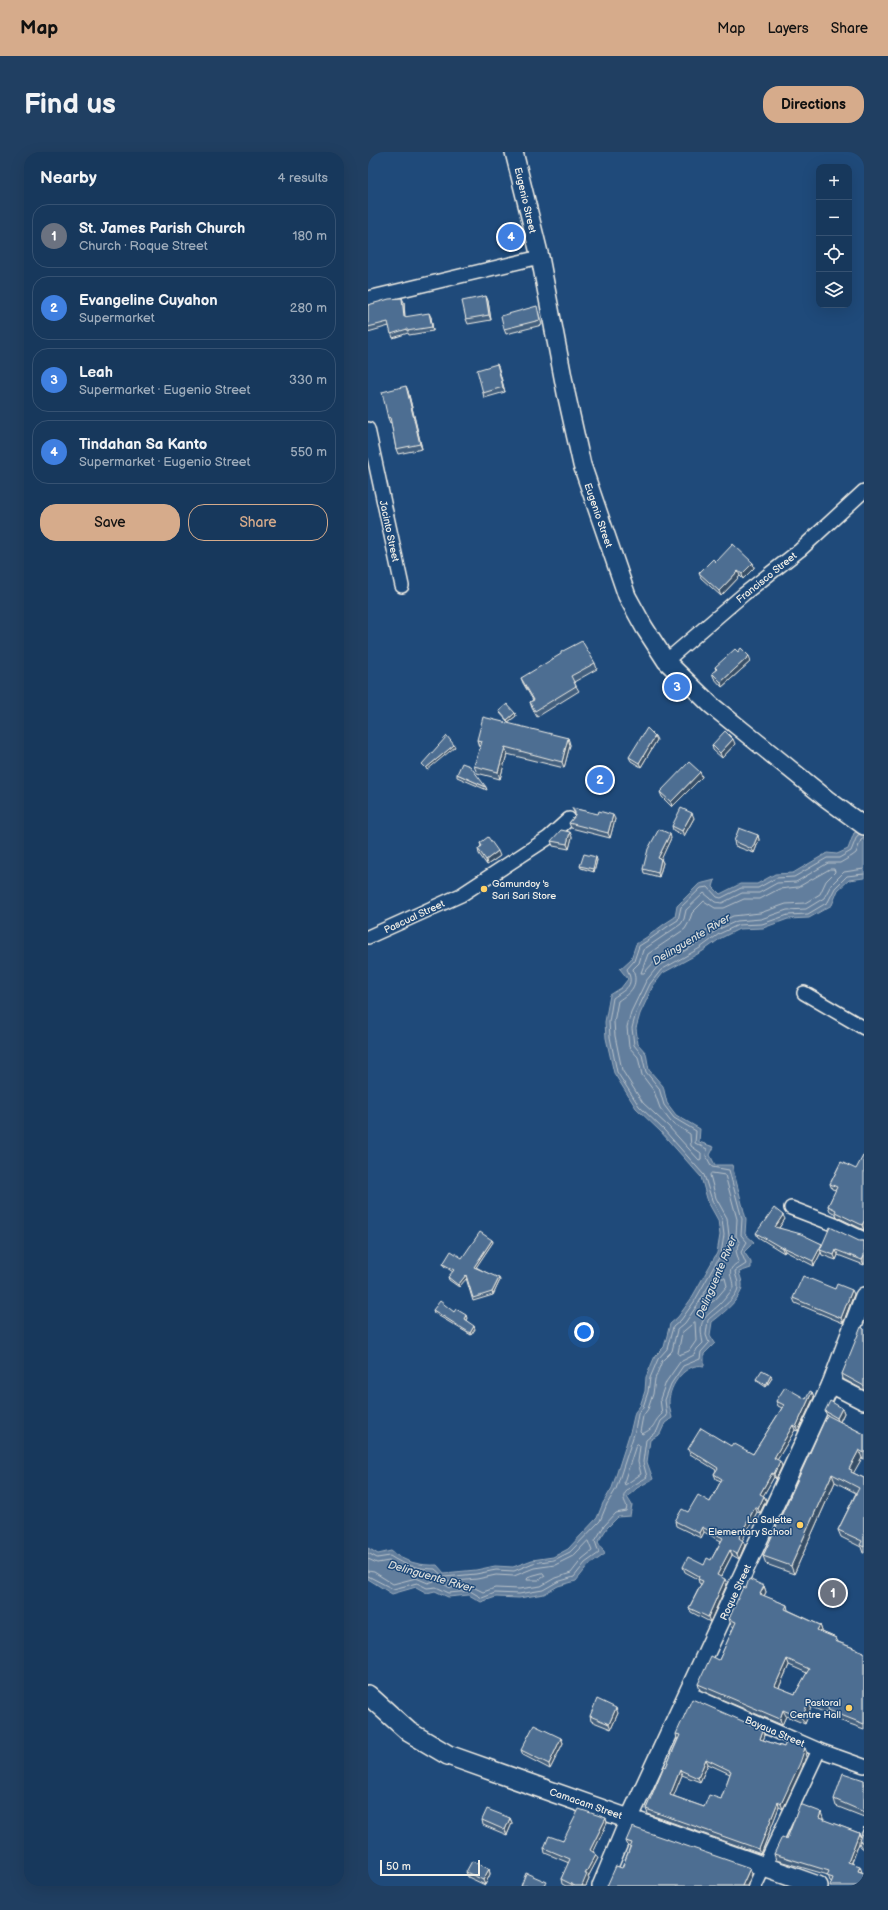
<!DOCTYPE html>
<html lang="en">
<head>
<meta charset="utf-8">
<style>
	:root { --surface:#17385c; --page:#203f62; --text:#f1f3f6; --muted:#9eacbb; --line:#365272; --accent:#d6ab8b }
	body { margin:0; font-family:"Balsamiq Sans",sans-serif; background:var(--page); color:var(--text) }
	.controls { position:absolute; right:12px; top:12px; display:grid; overflow:hidden; border-radius:8px; box-shadow:0 4px 16px #0002 }
	.controls button { width:36px; height:36px; display:grid; place-items:center; padding:0; border:0; border-bottom:1px solid var(--line); background:var(--surface); color:var(--text); font:20px sans-serif }
	.scale { position:absolute; left:12px; bottom:10px; width:100px; box-sizing:border-box; padding-left:4px; border:2px solid #f4f1e8; border-top:0; font-size:11px; line-height:14px; white-space:nowrap; color:#f4f1e8; -webkit-text-stroke:3px #1f4a7a; paint-order:stroke }
	.you { position:absolute; left:216px; top:1180px; width:14px; height:14px; margin:-10px; border:3px solid #fff; border-radius:50%; background:#1a73e8; box-shadow:0 0 0 6px #1a73e833 }
	.badge { display:grid; place-items:center; width:26px; height:26px; border-radius:50%; background:var(--accent); color:#fff; font-size:13px; font-weight:700 }
	.pin { position:absolute; translate:-50% -50%; border:2px solid #fff; box-shadow:0 1px 4px #0006 }
	.list { margin:0; padding:0; list-style:none }
	h2 { display:flex; justify-content:space-between; align-items:center; height:52px; margin:0; padding:0 16px; font-size:17px }
	h2 small { font-size:13px; font-weight:400; color:var(--muted) }
	.list li { display:grid; grid-template-columns:26px 1fr auto; gap:12px; align-items:center; box-sizing:border-box; height:64px; margin:0 8px 8px; padding:0 8px; border:1px solid var(--line); border-radius:16px }
	.list b { display:block; font-size:15px; white-space:nowrap }
	.list p { margin:0; font-size:13px; white-space:nowrap; color:var(--muted) }
	.list em { font-size:13px; font-style:normal; color:var(--muted) }
	.actions { display:flex; gap:8px; padding:12px 16px }
	.actions a { flex:1; padding:9px 0; border:1px solid var(--accent); border-radius:16px; text-align:center; font-size:14px; color:var(--accent) }
	.actions .main { background:var(--accent); color:#111 }
	.icon { flex:none; width:22px; height:22px; fill:none; stroke:currentColor; stroke-width:2; stroke-linecap:round; stroke-linejoin:round }
	.map { position:relative; flex:none; width:496px; height:1734px; overflow:hidden; border-radius:16px }
	header { display:flex; align-items:center; gap:24px; box-sizing:border-box; height:56px; padding:0 20px; background:var(--accent); color:#111 }
	header strong { font-size:19px }
	nav { display:flex; gap:22px; margin-inline-start:auto; font-size:14px }
	.intro { display:flex; align-items:center; justify-content:space-between; box-sizing:border-box; height:96px; padding:0 24px }
	h1 { margin:0; font-size:28px }
	.button { padding:10px 18px; border-radius:16px; background:var(--accent); color:#111; font-size:14px; font-weight:700 }
	main { display:flex; gap:24px; padding:0 24px }
	aside { flex:1; background:var(--surface); border-radius:16px; box-shadow:0 4px 16px #0002 }
	.map>svg:first-child { display:block }
	.water { fill:#627e9d; stroke:#9cacbb }
	.lines { fill:none; stroke-linecap:round; stroke-linejoin:round }
	.shore { stroke:#bac3ca; stroke-width:1 }
	.minor-casing { stroke:#f4f1e8; stroke-width:16 }
	.tertiary-casing { stroke:#f4f1e8; stroke-width:20 }
	.secondary-casing { stroke:#f4f1e8; stroke-width:22 }
	.minor { stroke:#1f4a7a; stroke-width:13 }
	.tertiary { stroke:#1f4a7a; stroke-width:17 }
	.secondary { stroke:#1f4a7a; stroke-width:19 }
	.wall { fill:#425f7e; stroke:#f4f1e8; fill-rule:evenodd }
	.shaded-wall { fill:#364d66; stroke:#f4f1e8 }
	.building { fill:#4d6e92; stroke:#f4f1e8; fill-rule:evenodd }
	.poi-dot { fill:#ffd166; stroke:#1f4a7a; stroke-width:1.5 }
	.labels { text-anchor:middle; stroke-width:3; stroke-linejoin:round; paint-order:stroke }
	.street-label { font-size:10px; fill:#f4f1e8; stroke:#1f4a7a }
	.poi-label { font-size:10px; fill:#f4f1e8; stroke:#1f4a7a; text-anchor:end }
	.water-label { font-size:11px; font-style:italic; fill:#dee0dd; stroke:#1f4a7a }
</style>
</head>
<body>
<header>
<strong>Map</strong>
<nav><a>Map</a><a>Layers</a><a>Share</a></nav>
</header>
<div class="intro"><h1>Find us</h1><a class="button">Directions</a></div>
<main>
<aside>
<h2>Nearby<small>4 results</small></h2>
<ul class="list">
<li><span class="badge" style="background:#6b7280">1</span><div><b>St. James Parish Church</b><p>Church · Roque Street</p></div><em>180 m</em></li>
<li><span class="badge" style="background:#3f7fe0">2</span><div><b>Evangeline Cuyahon</b><p>Supermarket</p></div><em>280 m</em></li>
<li><span class="badge" style="background:#3f7fe0">3</span><div><b>Leah</b><p>Supermarket · Eugenio Street</p></div><em>330 m</em></li>
<li><span class="badge" style="background:#3f7fe0">4</span><div><b>Tindahan Sa Kanto</b><p>Supermarket · Eugenio Street</p></div><em>550 m</em></li>
</ul>
<div class="actions"><a class="main">Save</a><a>Share</a></div>
</aside>
<div class="map">
<svg width="496" height="1734" viewBox="0 0 496 1734">
	<rect width="100%" height="100%" fill="#1f4a7a"/>
	<filter id="ink" filterUnits="userSpaceOnUse"><feTurbulence type="fractalNoise" baseFrequency=".025" numOctaves="2"/><feDisplacementMap in="SourceGraphic" scale="8" xChannelSelector="R" yChannelSelector="G"/><feConvolveMatrix kernelMatrix="1 2 1 2 8 2 1 2 1" color-interpolation-filters="sRGB"/></filter>
	<g filter="url(#ink)">
		<path class="water" d="M 496,676 L 496,726 L 481,728 L 470,738 L 464,753 L 441,766 L 420,767 L 395,776 L 371,777 L 353,786 L 335,799 L 295,821 L 285,834 L 272,862 L 268,876 L 270,892 L 278,901 L 281,918 L 295,934 L 299,951 L 308,963 L 332,977 L 331,990 L 346,995 L 342,1003 L 347,1013 L 364,1013 L 378,1067 L 377,1082 L 386,1090 L 376,1100 L 383,1110 L 383,1116 L 371,1120 C 372,1124 374,1128 374,1132 C 376,1145 353,1163 344,1170 L 342,1183 L 347,1191 L 336,1202 L 336,1214 C 318,1210 301,1233 301,1250 C 301,1255 303,1261 304,1266 L 297,1271 L 292,1282 L 282,1288 L 279,1310 L 285,1327 L 269,1336 L 259,1345 L 264,1353 L 262,1364 L 250,1365 L 239,1376 L 230,1390 L 237,1402 L 220,1414 L 208,1429 L 190,1434 L 176,1442 L 151,1446 L 128,1445 L 113,1450 L 101,1443 L 80,1445 L 67,1439 L 59,1441 L 48,1435 L 24,1442 L 0,1427 L 0,1396 L 10,1402 L 23,1399 C 36,1410 53,1414 69,1413 L 76,1421 L 108,1418 L 127,1414 L 145,1415 L 164,1408 L 185,1405 L 200,1397 L 229,1366 L 235,1351 L 244,1336 L 263,1277 L 267,1260 L 272,1254 L 277,1239 L 278,1225 L 287,1204 L 296,1195 L 302,1172 L 310,1165 L 323,1147 L 349,1101 L 352,1083 L 350,1068 L 340,1050 L 333,1025 L 293,980 L 268,956 L 246,921 L 238,886 L 237,870 L 242,843 L 253,836 L 260,827 L 252,817 L 263,807 L 268,792 C 282,784 293,773 307,765 L 309,754 L 331,732 L 347,728 L 345,735 L 352,742 L 372,732 L 389,732 L 407,722 L 425,721 L 459,701 L 469,702 L 480,697 L 486,681 Z"/>
		<g class="lines">
			<g class="shore">
				<path d="M 496,686 L 493,688 L 488,701 L 484,704 L 472,711 L 460,711 L 428,730 L 409,731 L 391,741 L 374,741 L 354,751 L 347,750 L 336,741 L 318,758 L 316,767 L 313,772 L 275,798 L 271,811 L 265,817 C 271,834 263,840 250,849 L 246,870 L 247,884 L 254,918 L 275,951 L 300,974 L 331,1008 L 333,1007 L 333,1001 L 323,994 L 322,982 L 303,970 L 292,956 L 286,939 L 274,923 L 270,905 L 261,895 L 259,875 L 263,860 L 278,829 L 290,814 L 330,791 L 349,778 L 369,769 L 393,767 L 419,758 L 438,757 L 456,746 L 463,733 L 476,720 L 496,717"/>
				<path d="M 462,717 L 466,717 L 467,720 L 458,729 L 452,742 L 437,751 L 418,752 L 392,761 L 365,764 L 346,773 L 327,786 L 287,809 L 276,821 L 273,821 L 280,802 L 317,777 L 321,770 L 324,761 L 336,749 L 347,756 L 356,756 L 376,747 L 392,747 L 411,737 L 430,735 Z"/>
				<path d="M 344,1021 L 357,1023 L 369,1067 L 368,1084 L 372,1091 L 368,1099 L 371,1110 C 356,1119 365,1123 365,1136 C 361,1142 356,1148 351,1153 C 335,1167 330,1168 335,1191 L 329,1197 L 326,1203 L 312,1210 L 298,1230 L 292,1247 L 294,1262 C 284,1271 289,1275 274,1282 L 272,1280 L 275,1264 L 280,1257 L 285,1242 L 287,1227 L 294,1209 L 304,1199 L 309,1178 L 317,1171 L 330,1152 L 358,1104 L 361,1084 L 359,1066 L 348,1046 L 342,1023 Z"/>
				<path d="M 353,1126 L 357,1126 L 359,1134 L 347,1148 L 339,1153 L 338,1151 Z"/>
				<path d="M 327,1170 L 328,1189 L 321,1199 L 311,1203 L 310,1201 L 314,1181 Z"/>
				<path d="M 270,1292 L 272,1294 L 270,1310 L 273,1322 L 257,1333 L 256,1330 L 268,1293 Z"/>
				<path d="M 220,1389 L 224,1399 L 214,1407 L 203,1421 L 187,1426 L 173,1434 L 151,1437 L 127,1436 L 115,1440 L 103,1434 L 82,1436 L 76,1432 L 78,1430 L 109,1427 L 128,1423 L 146,1424 L 166,1416 L 187,1413 L 205,1404 Z"/>
				<path d="M 0,1401 L 9,1406 L 22,1404 C 35,1413 51,1417 67,1417 L 76,1425 L 108,1422 L 128,1418 L 146,1419 L 165,1411 L 186,1408 L 202,1400 L 232,1369 L 239,1352 L 248,1337 L 267,1279 L 270,1262 L 275,1255 L 280,1240 L 282,1226 L 290,1207 L 299,1197 L 305,1175 L 313,1168 L 326,1150 L 353,1102 L 356,1083 L 354,1067 L 344,1048 L 336,1023 L 296,978 L 271,954 L 249,920 L 242,885 L 241,870 L 245,846 C 259,836 267,834 259,817 L 266,809 L 271,794 C 285,786 296,776 310,768 L 313,755 L 333,736 L 340,735 L 349,745 L 353,746 L 373,736 L 390,736 L 408,726 L 426,725 L 459,706 L 471,706 L 483,699 L 489,684 L 492,682"/>
				<path d="M 0,1407 L 9,1411 L 21,1409 C 33,1418 50,1422 65,1422 L 69,1428 L 60,1431 L 48,1426 L 25,1432 L 6,1420 L 0,1419"/>
				<path d="M 175,1421 L 177,1424 L 171,1428 L 159,1428 L 160,1425 Z"/>
				<path d="M 0,1424 L 25,1437 L 49,1431 L 59,1436 L 68,1435 L 81,1441 L 102,1439 L 114,1446 L 127,1441 L 151,1442 L 175,1438 L 189,1430 L 206,1425 L 217,1411 L 231,1401 L 227,1389 L 236,1374 L 248,1361 L 258,1359 C 260,1353 257,1352 256,1347 C 253,1338 274,1329 279,1325 L 275,1310 L 278,1288 L 289,1279 L 293,1269 L 299,1264 L 297,1248 L 303,1232 L 315,1214 L 332,1207 L 333,1200 L 341,1191 L 338,1183 L 340,1168 C 347,1161 370,1146 370,1135 C 371,1129 367,1124 367,1119 L 378,1112 L 373,1100 L 379,1090 L 373,1083 L 374,1067 L 361,1018 L 344,1015 L 338,1004 L 339,997 L 327,991 L 328,979 L 306,966 L 296,953 L 291,936 L 278,920 L 274,903 L 266,893 L 264,876 L 268,861 L 282,832 L 293,818 L 332,796 L 351,782 L 370,773 L 394,772 L 420,763 L 440,762 L 460,750 L 467,736 L 479,724 L 496,722"/>
			</g>
			<defs>
				<g id="minor">
					<path d="M 0,146 L 172,105"/>
					<path d="M 0,277 L 34,434"/>
					<path d="M 298,509 L 376,442 L 432,398 L 496,339"/>
					<path d="M 0,785 L 93,743 L 180,686 L 201,667"/>
					<path d="M 436,841 L 496,876"/>
					<path d="M 423,1056 L 467,1073 L 496,1087"/>
					<path d="M 320,1541 L 451,1598 L 496,1614"/>
					<path d="M 387,1734 L 451,1598"/>
				</g>
				<g id="tertiary">
					<path d="M 146,0 L 172,105 L 198,241 L 214,313 L 259,444 L 276,475 L 298,509 L 343,553 L 459,647 L 496,674"/>
					<path d="M 463,1232 L 496,1249"/>
					<path d="M 233,1734 L 261,1667 L 463,1232 L 496,1144"/>
				</g>
				<path id="secondary" d="M 0,1543 L 41,1580 L 80,1603 L 450,1734"/>
			</defs>
			<use href="#minor" class="minor-casing"/>
			<use href="#tertiary" class="tertiary-casing"/>
			<use href="#secondary" class="secondary-casing"/>
			<use href="#minor" class="minor"/>
			<use href="#tertiary" class="tertiary"/>
			<use href="#secondary" class="secondary"/>
		</g>
		<g class="wall">
			<path d="M 118,144 L 120,149 L 123,168 L 100,172 L 98,167 Z"/>
			<path d="M 36,150 L 37,165 L 63,165 L 65,179 L 41,183 L 40,181 L 25,186 L 21,174 L 0,180 L 0,153 Z"/>
			<path d="M 170,159 L 174,173 L 138,182 L 136,177 Z"/>
			<path d="M 129,212 L 137,240 L 116,246 L 115,241 Z"/>
			<path d="M 38,234 L 40,239 L 54,297 L 30,302 L 28,297 L 23,270 L 22,271 L 20,266 Z"/>
			<path d="M 348,410 L 385,411 L 386,416 L 375,427 L 372,424 L 353,444 L 333,426 L 331,421 Z"/>
			<path d="M 370,500 L 383,509 L 354,535 L 346,526 L 344,521 L 348,518 L 347,515 Z"/>
			<path d="M 227,511 L 229,517 L 206,530 L 208,534 L 211,539 L 169,565 L 164,556 L 162,550 L 165,548 L 155,531 L 153,526 Z"/>
			<path d="M 131,559 L 147,561 L 148,564 L 140,570 L 132,561 Z"/>
			<path d="M 200,586 L 202,593 L 196,616 L 139,602 L 132,627 L 109,621 L 106,614 L 112,595 L 111,595 L 109,588 Z"/>
			<path d="M 289,588 L 273,615 L 263,609 L 261,605 Z"/>
			<path d="M 367,592 L 354,606 L 345,598 L 344,593 Z"/>
			<path d="M 332,620 L 334,625 L 304,655 L 294,645 L 292,640 Z"/>
			<path d="M 89,622 L 118,635 L 119,638 L 89,625 Z"/>
			<path d="M 204,656 L 247,667 L 242,686 L 203,676 L 201,671 L 207,664 L 207,662 Z"/>
			<path d="M 326,666 L 316,684 L 305,678 L 304,674 Z"/>
			<path d="M 390,683 L 391,688 L 386,701 L 367,694 L 366,689 Z"/>
			<path d="M 204,685 L 201,697 L 185,694 L 183,689 Z"/>
			<path d="M 303,686 L 293,707 L 295,711 L 291,725 L 276,721 L 275,717 Z"/>
			<path d="M 112,691 L 132,704 L 119,713 L 111,702 L 110,697 L 113,694 Z"/>
			<path d="M 229,708 L 226,720 L 213,716 L 212,714 Z"/>
			<path d="M 473,1010 L 496,1078 L 469,1065 L 468,1062 L 462,1059 L 460,1054 L 468,1038 L 464,1037 L 462,1032 Z"/>
			<path d="M 417,1067 L 411,1076 L 454,1092 L 454,1093 L 496,1089 L 496,1113 L 470,1103 L 468,1108 L 454,1103 L 453,1100 L 446,1114 L 417,1099 L 416,1101 L 390,1085 L 388,1081 Z"/>
			<path d="M 124,1088 L 125,1090 L 108,1115 L 132,1128 L 125,1143 L 105,1149 L 98,1126 L 91,1135 L 81,1128 L 80,1125 L 85,1120 L 76,1114 L 75,1112 L 94,1106 Z"/>
			<path d="M 467,1137 L 486,1142 L 475,1171 L 427,1151 L 425,1146 Z"/>
			<path d="M 65,1158 L 86,1160 L 99,1166 L 98,1168 L 107,1177 L 103,1183 L 66,1161 Z"/>
			<path d="M 496,1177 L 496,1238 L 475,1227 L 474,1222 Z"/>
			<path d="M 403,1223 L 404,1226 L 398,1235 L 389,1229 L 388,1227 Z"/>
			<path d="M 444,1240 L 446,1245 L 430,1279 L 427,1278 L 409,1308 L 414,1314 L 408,1327 L 406,1325 L 395,1343 L 396,1344 L 398,1348 L 392,1361 L 389,1360 L 374,1388 L 377,1393 L 371,1407 L 364,1403 L 353,1425 L 359,1432 L 342,1470 L 323,1460 L 321,1456 L 333,1432 L 331,1431 L 330,1427 L 317,1420 L 315,1415 L 336,1413 L 343,1408 L 353,1389 L 336,1380 L 333,1386 L 308,1374 L 307,1369 L 320,1360 L 342,1350 L 353,1329 L 348,1327 L 346,1322 L 348,1318 L 322,1302 L 320,1297 L 363,1294 L 385,1302 L 414,1256 L 410,1254 L 408,1249 L 438,1247 Z"/>
			<path d="M 474,1256 L 476,1261 L 472,1270 L 496,1282 L 496,1307 L 494,1306 L 485,1321 L 496,1326 L 496,1401 L 495,1401 L 493,1395 L 473,1385 L 470,1378 L 488,1341 L 467,1330 L 426,1422 L 398,1412 L 395,1404 L 459,1264 L 457,1259 Z"/>
			<path d="M 396,1434 L 398,1440 L 396,1444 L 419,1453 L 420,1458 L 452,1473 L 454,1479 L 454,1480 L 468,1486 L 470,1490 L 496,1500 L 496,1577 L 462,1565 L 461,1562 L 443,1555 L 437,1572 L 418,1564 L 414,1573 L 332,1538 L 330,1532 L 351,1508 L 366,1475 L 363,1473 L 361,1467 L 378,1436 ZM 421,1513 L 439,1521 L 427,1542 L 411,1536 Z"/>
			<path d="M 250,1561 L 243,1577 L 223,1569 L 222,1564 Z"/>
			<path d="M 308,1582 L 397,1583 L 395,1588 L 416,1595 L 439,1601 L 434,1616 L 415,1657 L 411,1655 L 393,1702 L 280,1662 L 278,1657 L 298,1615 L 310,1587 L 309,1587 ZM 340,1612 L 362,1622 L 353,1647 L 336,1655 L 305,1644 L 314,1623 L 332,1630 Z"/>
			<path d="M 193,1586 L 195,1591 L 182,1617 L 155,1603 L 153,1598 Z"/>
			<path d="M 496,1628 L 496,1665 L 468,1654 L 466,1647 Z"/>
			<path d="M 142,1666 L 144,1671 L 139,1683 L 115,1673 L 114,1668 Z"/>
			<path d="M 455,1666 L 455,1668 L 491,1681 L 492,1685 L 496,1675 L 496,1697 L 493,1695 L 491,1691 L 484,1711 L 494,1720 L 464,1730 L 462,1729 L 460,1723 L 408,1708 L 406,1702 L 419,1687 Z"/>
			<path d="M 239,1671 L 225,1700 L 230,1706 L 220,1725 L 221,1727 L 218,1734 L 198,1734 L 194,1732 L 193,1727 L 201,1711 L 177,1701 L 176,1696 Z"/>
			<path d="M 258,1689 L 384,1722 L 379,1734 L 239,1734 L 254,1716 L 262,1695 L 260,1694 Z"/>
			<path d="M 121,1717 L 122,1722 L 117,1733 L 100,1725 L 98,1720 Z"/>
		</g>
		<g class="shaded-wall">
			<path d="M 118,144 L 120,149 L 123,168 L 121,163 Z"/>
			<path d="M 34,146 L 36,150 L 37,169 L 36,165 Z"/>
			<path d="M 61,161 L 63,165 L 65,179 L 64,175 Z"/>
			<path d="M 129,212 L 131,217 L 137,240 L 135,235 Z"/>
			<path d="M 38,234 L 40,239 L 54,297 L 52,292 Z"/>
			<path d="M 385,411 L 386,416 L 375,427 L 374,422 Z"/>
			<path d="M 370,419 L 372,424 L 353,444 L 351,439 Z"/>
			<path d="M 381,504 L 383,509 L 354,535 L 353,530 Z"/>
			<path d="M 147,561 L 148,564 L 140,570 L 139,568 Z"/>
			<path d="M 287,584 L 289,588 L 273,615 L 271,611 Z"/>
			<path d="M 200,586 L 202,593 L 196,616 L 194,610 Z"/>
			<path d="M 365,587 L 367,592 L 354,606 L 352,601 Z"/>
			<path d="M 86,593 L 87,595 L 59,618 L 58,616 Z"/>
			<path d="M 137,595 L 139,602 L 132,627 L 130,620 Z"/>
			<path d="M 332,620 L 334,625 L 304,655 L 303,650 Z"/>
			<path d="M 324,661 L 326,666 L 316,684 L 314,679 Z"/>
			<path d="M 245,663 L 247,667 L 242,686 L 240,681 Z"/>
			<path d="M 202,680 L 204,685 L 201,697 L 199,692 Z"/>
			<path d="M 302,682 L 303,686 L 292,710 L 290,706 Z"/>
			<path d="M 390,683 L 391,688 L 386,701 L 384,697 Z"/>
			<path d="M 130,699 L 132,704 L 119,713 L 118,708 Z"/>
			<path d="M 228,705 L 229,708 L 226,720 L 225,717 Z"/>
			<path d="M 293,707 L 295,711 L 291,725 L 290,721 Z"/>
			<path d="M 415,1063 L 417,1067 L 408,1080 L 407,1075 Z"/>
			<path d="M 496,1069 L 496,1078 L 494,1073 Z"/>
			<path d="M 124,1088 L 125,1090 L 107,1117 L 106,1115 Z"/>
			<path d="M 454,1092 L 455,1096 L 452,1098 L 453,1100 L 446,1114 L 445,1109 Z"/>
			<path d="M 415,1095 L 417,1099 L 416,1101 L 414,1096 Z"/>
			<path d="M 468,1098 L 470,1103 L 468,1108 L 466,1103 Z"/>
			<path d="M 496,1104 L 496,1113 L 494,1108 Z"/>
			<path d="M 98,1123 L 99,1126 L 91,1135 L 90,1133 Z"/>
			<path d="M 131,1126 L 132,1128 L 125,1143 L 124,1140 Z"/>
			<path d="M 484,1138 L 486,1142 L 475,1171 L 473,1166 Z"/>
			<path d="M 98,1163 L 99,1166 L 97,1169 L 96,1167 Z"/>
			<path d="M 106,1174 L 107,1177 L 103,1183 L 102,1181 Z"/>
			<path d="M 403,1223 L 404,1226 L 398,1235 L 398,1233 Z"/>
			<path d="M 444,1240 L 446,1245 L 430,1279 L 428,1275 Z"/>
			<path d="M 474,1256 L 476,1261 L 471,1271 L 469,1266 Z"/>
			<path d="M 425,1273 L 427,1278 L 408,1310 L 406,1306 Z"/>
			<path d="M 491,1298 L 494,1306 L 485,1322 L 487,1326 L 481,1317 Z"/>
			<path d="M 412,1309 L 414,1314 L 408,1327 L 406,1322 Z"/>
			<path d="M 404,1321 L 406,1325 L 394,1346 L 392,1342 Z"/>
			<path d="M 464,1322 L 467,1330 L 426,1422 L 423,1414 Z"/>
			<path d="M 396,1344 L 398,1348 L 392,1361 L 390,1357 Z"/>
			<path d="M 387,1355 L 389,1360 L 373,1391 L 371,1386 Z"/>
			<path d="M 334,1375 L 336,1380 L 333,1386 L 331,1381 Z"/>
			<path d="M 375,1389 L 377,1393 L 371,1407 L 369,1402 Z"/>
			<path d="M 362,1398 L 364,1403 L 351,1428 L 349,1423 Z"/>
			<path d="M 357,1427 L 359,1432 L 342,1470 L 340,1465 Z"/>
			<path d="M 396,1434 L 398,1440 L 394,1448 L 392,1442 Z"/>
			<path d="M 452,1473 L 454,1479 L 452,1484 L 449,1478 Z"/>
			<path d="M 419,1507 L 421,1513 L 409,1540 L 407,1534 Z"/>
			<path d="M 441,1548 L 443,1555 L 437,1572 L 434,1566 Z"/>
			<path d="M 248,1556 L 250,1561 L 243,1577 L 241,1572 Z"/>
			<path d="M 415,1558 L 418,1564 L 414,1573 L 412,1567 Z"/>
			<path d="M 395,1578 L 397,1583 L 394,1592 L 392,1587 Z"/>
			<path d="M 193,1586 L 195,1591 L 182,1617 L 181,1612 Z"/>
			<path d="M 437,1596 L 439,1601 L 434,1616 L 415,1657 L 413,1652 Z"/>
			<path d="M 338,1607 L 340,1612 L 332,1630 L 330,1626 Z"/>
			<path d="M 312,1618 L 314,1623 L 304,1648 L 302,1643 Z"/>
			<path d="M 410,1650 L 411,1655 L 393,1702 L 391,1697 Z"/>
			<path d="M 453,1660 L 455,1666 L 453,1672 L 451,1666 Z"/>
			<path d="M 142,1666 L 144,1671 L 139,1683 L 137,1678 Z"/>
			<path d="M 238,1666 L 239,1671 L 224,1703 L 222,1698 Z"/>
			<path d="M 491,1681 L 493,1687 L 491,1689 L 491,1691 L 482,1715 L 480,1710 Z"/>
			<path d="M 228,1702 L 230,1706 L 220,1725 L 221,1727 L 218,1734 L 214,1734 L 217,1722 Z"/>
			<path d="M 492,1714 L 494,1720 L 490,1719 Z"/>
			<path d="M 382,1716 L 384,1722 L 379,1734 L 374,1734 Z"/>
			<path d="M 121,1717 L 122,1722 L 117,1733 L 115,1728 Z"/>
		</g>
		<g class="building">
			<path d="M 118,144 L 121,163 L 98,167 L 94,149 Z"/>
			<path d="M 34,146 L 36,165 L 61,161 L 64,175 L 39,179 L 39,177 L 23,182 L 20,170 L 0,175 L 0,153 L 21,147 Z"/>
			<path d="M 169,154 L 172,168 L 136,177 L 133,164 Z"/>
			<path d="M 129,212 L 135,235 L 115,241 L 109,218 Z"/>
			<path d="M 38,234 L 52,292 L 28,297 L 22,265 L 20,266 L 14,240 Z"/>
			<path d="M 365,392 L 385,411 L 374,422 L 370,419 L 351,439 L 331,421 L 345,407 L 348,410 Z"/>
			<path d="M 214,489 L 227,511 L 203,524 L 208,534 L 167,559 L 162,550 L 166,548 L 153,526 L 193,502 L 193,500 Z"/>
			<path d="M 373,496 L 381,504 L 353,530 L 344,521 L 349,517 L 347,515 L 367,497 L 370,500 Z"/>
			<path d="M 139,552 L 147,561 L 139,568 L 131,559 Z"/>
			<path d="M 115,565 L 200,586 L 194,610 L 137,595 L 130,620 L 106,614 L 114,589 L 109,588 Z"/>
			<path d="M 279,576 L 287,584 L 271,611 L 261,605 Z"/>
			<path d="M 357,579 L 365,587 L 352,601 L 344,593 Z"/>
			<path d="M 79,584 L 86,593 L 58,616 L 54,612 Z"/>
			<path d="M 321,610 L 332,620 L 303,650 L 292,640 Z"/>
			<path d="M 94,611 L 102,614 L 118,635 L 89,622 Z"/>
			<path d="M 204,656 L 230,662 L 231,659 L 245,663 L 240,681 L 201,671 L 207,664 L 207,660 Z"/>
			<path d="M 313,656 L 324,661 L 314,679 L 304,674 Z"/>
			<path d="M 371,676 L 390,683 L 384,697 L 366,689 Z"/>
			<path d="M 291,677 L 302,682 L 290,706 L 293,707 L 290,721 L 275,717 L 280,697 Z"/>
			<path d="M 193,678 L 202,680 L 199,692 L 183,689 Z"/>
			<path d="M 120,685 L 130,699 L 118,708 L 110,697 L 114,694 L 112,691 Z"/>
			<path d="M 216,702 L 228,705 L 225,717 L 212,714 Z"/>
			<path d="M 496,1002 L 496,1069 L 494,1073 L 467,1060 L 468,1058 L 460,1054 L 469,1035 L 462,1032 L 473,1010 L 488,1017 Z"/>
			<path d="M 406,1056 L 415,1063 L 407,1075 L 433,1082 L 454,1092 L 445,1109 L 415,1095 L 414,1096 L 388,1081 Z"/>
			<path d="M 462,1075 L 491,1089 L 496,1089 L 496,1104 L 494,1108 L 468,1098 L 466,1103 L 452,1098 Z"/>
			<path d="M 112,1080 L 124,1088 L 106,1115 L 131,1126 L 124,1140 L 105,1146 L 98,1123 L 90,1133 L 80,1125 L 86,1118 L 75,1112 L 83,1099 L 94,1106 Z"/>
			<path d="M 435,1124 L 467,1137 L 469,1132 L 484,1138 L 473,1166 L 425,1146 Z"/>
			<path d="M 72,1149 L 86,1160 L 88,1157 L 98,1163 L 96,1167 L 106,1174 L 102,1181 L 65,1158 Z"/>
			<path d="M 493,1175 L 496,1177 L 496,1234 L 474,1222 Z"/>
			<path d="M 394,1218 L 403,1223 L 398,1233 L 388,1227 Z"/>
			<path d="M 417,1235 L 438,1247 L 442,1239 L 444,1240 L 428,1275 L 425,1273 L 406,1306 L 412,1309 L 406,1322 L 404,1321 L 392,1342 L 396,1344 L 390,1357 L 387,1355 L 371,1386 L 375,1389 L 369,1402 L 362,1398 L 349,1423 L 357,1427 L 340,1465 L 321,1456 L 335,1429 L 330,1427 L 331,1424 L 315,1415 L 320,1405 L 336,1413 L 339,1406 L 343,1408 L 355,1386 L 334,1375 L 331,1381 L 307,1369 L 314,1357 L 320,1360 L 330,1343 L 342,1350 L 354,1327 L 346,1322 L 350,1316 L 320,1297 L 333,1276 L 363,1294 L 365,1291 L 385,1302 L 416,1253 L 408,1249 Z"/>
			<path d="M 462,1249 L 474,1256 L 469,1266 L 457,1259 Z"/>
			<path d="M 459,1263 L 496,1282 L 496,1301 L 491,1298 L 481,1317 L 484,1318 L 483,1320 L 496,1326 L 496,1395 L 492,1393 L 494,1389 L 470,1378 L 491,1336 L 464,1322 L 423,1414 L 395,1404 Z"/>
			<path d="M 381,1427 L 396,1434 L 392,1442 L 419,1453 L 417,1457 L 452,1473 L 449,1478 L 468,1486 L 467,1489 L 496,1500 L 496,1572 L 460,1558 L 461,1556 L 441,1548 L 434,1566 L 415,1558 L 412,1567 L 330,1532 L 343,1504 L 351,1508 L 368,1470 L 361,1467 L 375,1435 L 378,1436 ZM 419,1507 L 441,1517 L 427,1542 L 407,1534 Z"/>
			<path d="M 229,1547 L 248,1556 L 241,1572 L 222,1564 Z"/>
			<path d="M 324,1547 L 395,1578 L 392,1587 L 416,1595 L 419,1588 L 437,1596 L 432,1611 L 413,1652 L 410,1650 L 391,1697 L 278,1657 L 296,1614 L 298,1615 L 312,1583 L 308,1582 ZM 338,1607 L 363,1619 L 353,1647 L 341,1643 L 336,1655 L 302,1643 L 312,1618 L 330,1626 Z"/>
			<path d="M 166,1573 L 193,1586 L 181,1612 L 153,1598 Z"/>
			<path d="M 475,1621 L 496,1628 L 496,1660 L 466,1647 Z"/>
			<path d="M 432,1652 L 453,1660 L 451,1666 L 491,1681 L 480,1710 L 492,1714 L 490,1719 L 496,1721 L 496,1734 L 462,1734 L 465,1726 L 459,1724 L 461,1719 L 406,1702 L 414,1685 L 419,1687 Z"/>
			<path d="M 119,1657 L 142,1666 L 137,1678 L 114,1668 Z"/>
			<path d="M 211,1657 L 238,1666 L 222,1698 L 228,1702 L 217,1722 L 219,1722 L 214,1734 L 207,1734 L 193,1727 L 202,1707 L 176,1696 L 181,1684 L 195,1689 Z"/>
			<path d="M 264,1675 L 382,1716 L 374,1734 L 239,1734 L 248,1714 L 254,1716 L 264,1691 L 258,1689 Z"/>
			<path d="M 496,1675 L 496,1691 L 491,1689 Z"/>
			<path d="M 104,1709 L 121,1717 L 115,1728 L 98,1720 Z"/>
			<path d="M 158,1721 L 179,1730 L 177,1734 L 153,1734 Z"/>
		</g>
	</g>
	<g class="poi-dot">
		<circle cx="116" cy="737" r="4"/>
		<circle cx="432" cy="1373" r="4"/>
		<circle cx="481" cy="1556" r="4"/>
	</g>
	<g class="labels">
		<g class="street-label">
			<text transform="translate(158 48) rotate(77)" y="4">Eugenio Street</text>
			<text transform="translate(231 363) rotate(71)" y="4">Eugenio Street</text>
			<text transform="translate(22 379) rotate(78)" y="4">Jacinto Street</text>
			<text transform="translate(398 425) rotate(-39)" y="4">Francisco Street</text>
			<text transform="translate(46 764) rotate(-25)" y="4">Pascual Street</text>
			<text transform="translate(367 1440) rotate(-65)" y="4">Roque Street</text>
			<text transform="translate(407 1579) rotate(23)" y="4">Bayaua Street</text>
			<text transform="translate(218 1651) rotate(19)" y="4">Camacam Street</text>
		</g>
		<g class="poi-label">
			<text x="124" y="735" text-anchor="start">Gamundoy 's<tspan x="124" dy="12">Sari Sari Store</tspan></text>
			<text x="424" y="1371">La Salette<tspan x="424" dy="12">Elementary School</tspan></text>
			<text x="473" y="1554">Pastoral<tspan x="473" dy="12">Centre Hall</tspan></text>
		</g>
		<g class="water-label">
			<text transform="translate(323 787) rotate(-31)" y="4">Delinguente River</text>
			<text transform="translate(348 1125) rotate(-67)" y="4">Delinguente River</text>
			<text transform="translate(63 1424) rotate(16)" y="4">Delinguente River</text>
		</g>
	</g>
</svg>
<div class="controls">
<button>+</button>
<button>−</button>
<button><svg class="icon" aria-label="locate" viewBox="0 0 24 24"><circle cx="12" cy="12" r="6"/><path d="M12 2v4M12 18v4M2 12h4M18 12h4"/></svg></button>
<button><svg class="icon" aria-label="layers" viewBox="0 0 24 24"><path d="M12 4l9 5-9 5-9-5zM3 14l9 5 9-5"/></svg></button>
</div>
<div class="scale">50 m</div>
<div class="you"></div>
<div class="pin badge" style="left:465px;top:1441px;background:#6b7280">1</div>
<div class="pin badge" style="left:232px;top:628px;background:#3f7fe0">2</div>
<div class="pin badge" style="left:309px;top:535px;background:#3f7fe0">3</div>
<div class="pin badge" style="left:143px;top:85px;background:#3f7fe0">4</div>
</div>
</main>
</body>
</html>
